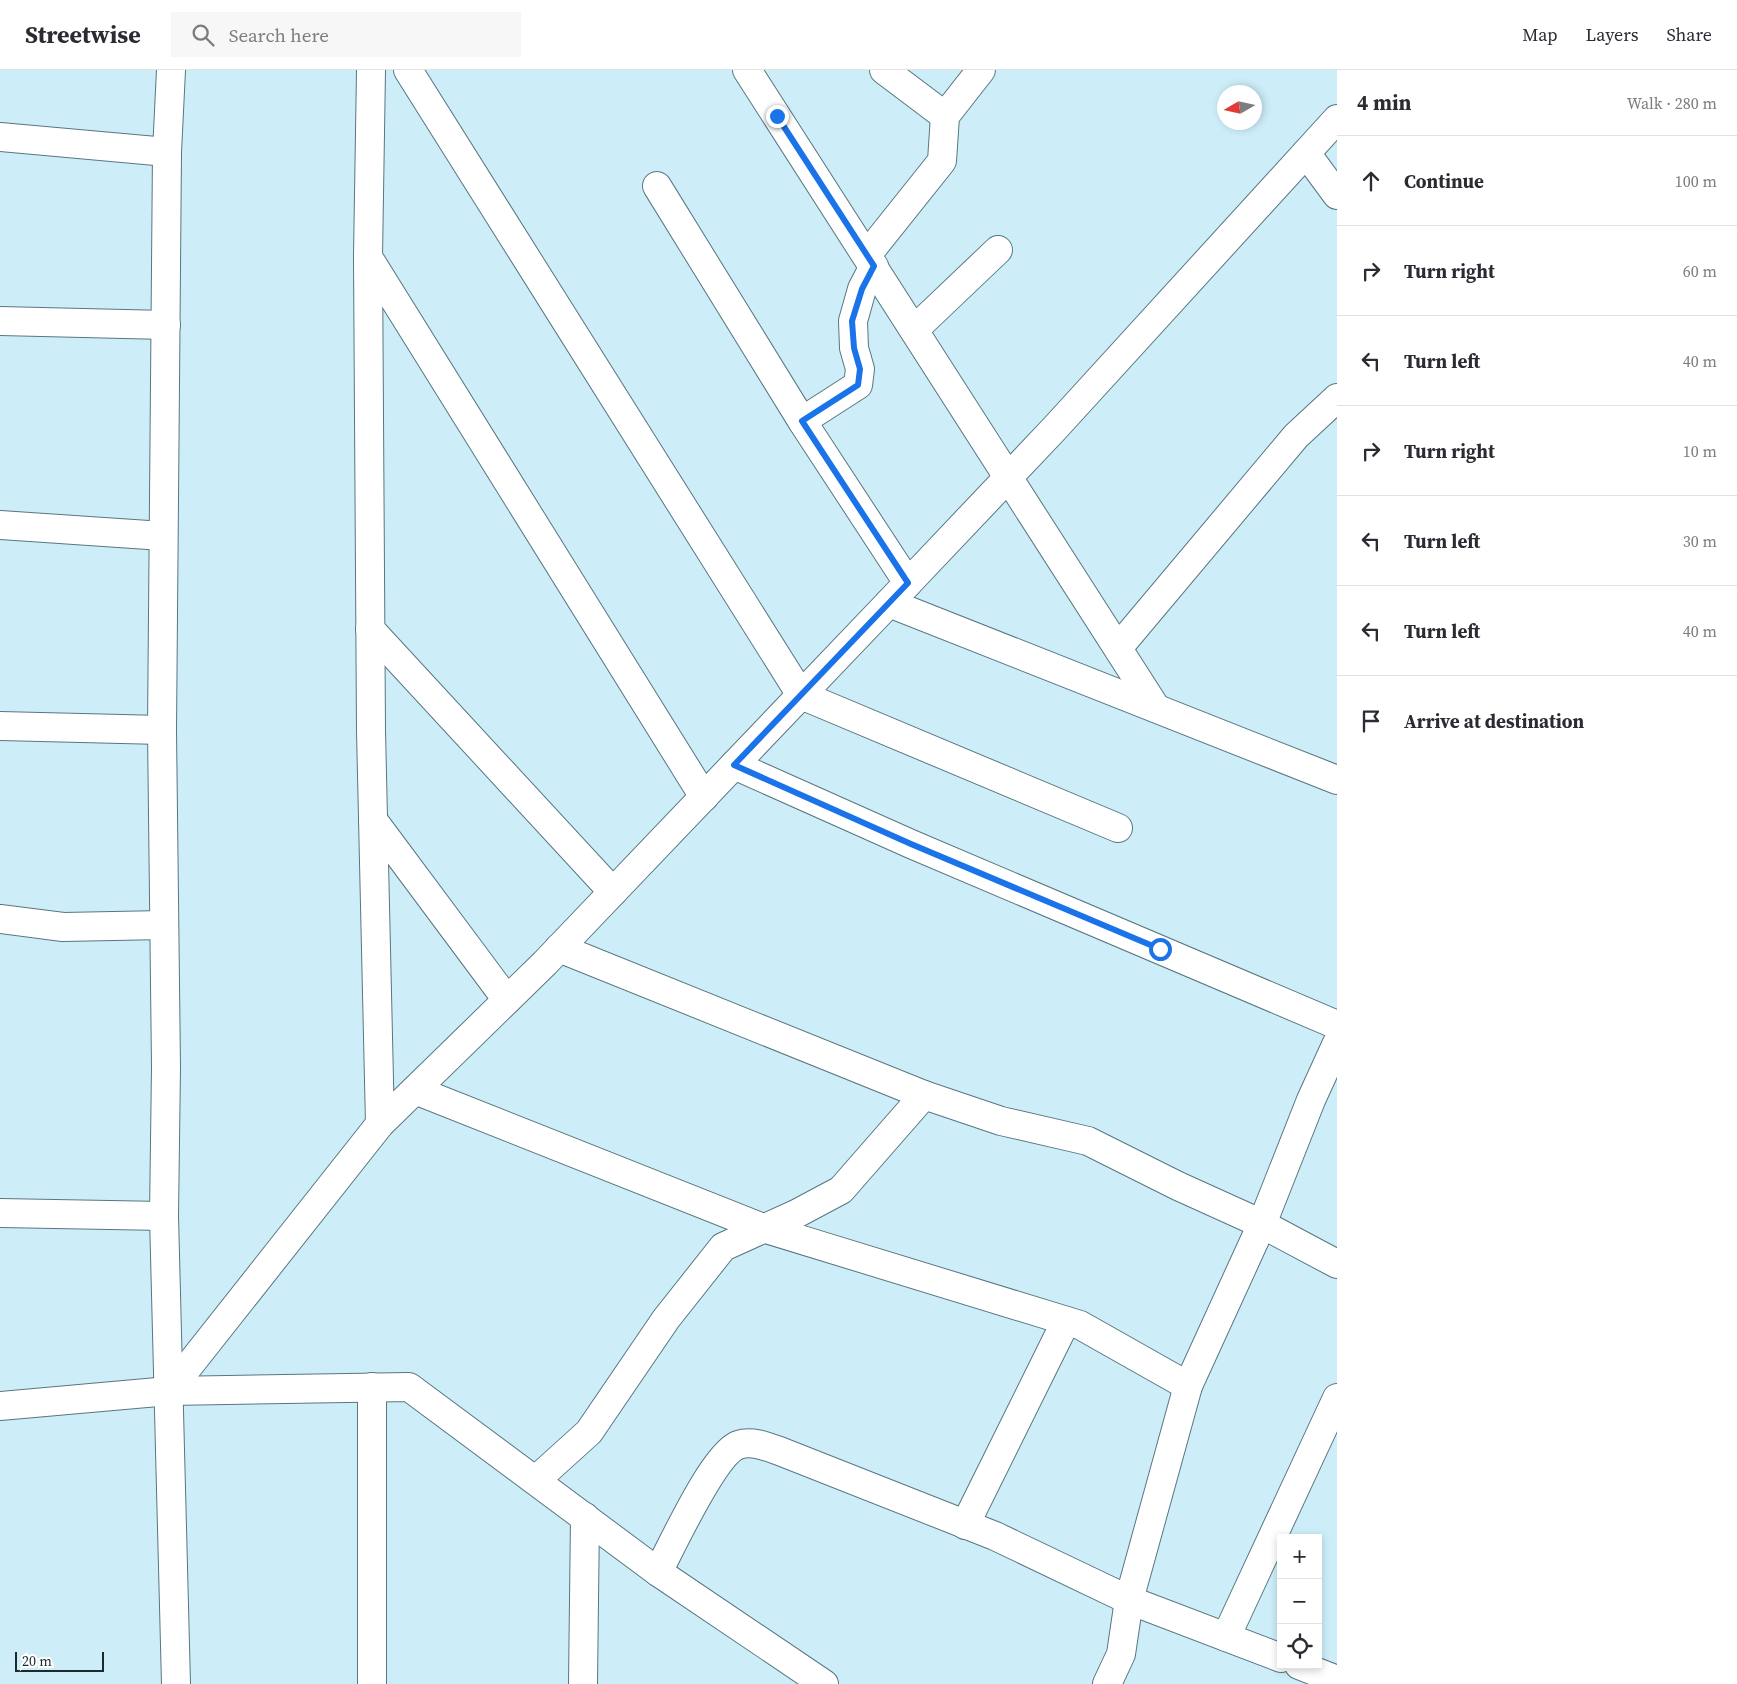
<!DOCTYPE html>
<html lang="en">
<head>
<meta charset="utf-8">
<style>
	:root { --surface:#fff; --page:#f7f7f7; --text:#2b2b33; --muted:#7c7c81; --line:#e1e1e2 }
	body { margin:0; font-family:"Source Serif 4",serif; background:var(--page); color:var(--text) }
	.controls { position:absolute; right:15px; bottom:15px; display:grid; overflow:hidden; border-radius:0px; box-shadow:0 2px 8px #0003 }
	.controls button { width:45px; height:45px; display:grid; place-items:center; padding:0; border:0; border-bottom:1px solid var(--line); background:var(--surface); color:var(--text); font:25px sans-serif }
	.compass { position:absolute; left:1217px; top:15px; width:45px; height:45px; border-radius:50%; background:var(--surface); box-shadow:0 2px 8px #0003; rotate:261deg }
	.scale { position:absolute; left:15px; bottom:12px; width:89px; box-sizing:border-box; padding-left:5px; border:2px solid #1d292d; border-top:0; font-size:14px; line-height:18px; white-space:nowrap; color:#1d292d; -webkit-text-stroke:4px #fff; paint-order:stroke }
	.stop { position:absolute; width:15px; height:15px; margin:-11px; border:4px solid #1a73e8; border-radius:50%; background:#fff }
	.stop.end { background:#1a73e8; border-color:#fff; box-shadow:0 1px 5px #0008 }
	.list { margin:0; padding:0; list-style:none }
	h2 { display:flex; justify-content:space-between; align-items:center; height:65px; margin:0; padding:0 20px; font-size:21px }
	h2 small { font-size:16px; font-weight:400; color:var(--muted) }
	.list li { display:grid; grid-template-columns:32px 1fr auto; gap:15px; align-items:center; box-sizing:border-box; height:90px; padding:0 20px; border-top:1px solid var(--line) }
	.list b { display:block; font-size:19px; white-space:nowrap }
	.list em { font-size:16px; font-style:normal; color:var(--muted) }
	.icon { flex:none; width:28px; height:28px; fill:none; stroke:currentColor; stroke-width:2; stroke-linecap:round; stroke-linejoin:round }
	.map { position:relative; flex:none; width:1337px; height:1614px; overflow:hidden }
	header { display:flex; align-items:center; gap:30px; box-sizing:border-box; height:70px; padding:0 25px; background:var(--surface); border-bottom:1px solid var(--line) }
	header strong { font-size:24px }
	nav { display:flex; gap:28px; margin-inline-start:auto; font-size:18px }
	.search { width:350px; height:45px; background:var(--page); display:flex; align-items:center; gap:12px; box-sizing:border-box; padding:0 18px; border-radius:0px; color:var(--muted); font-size:19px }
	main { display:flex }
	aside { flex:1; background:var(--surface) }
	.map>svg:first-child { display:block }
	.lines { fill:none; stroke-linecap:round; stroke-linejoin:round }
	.minor-casing { stroke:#587680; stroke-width:30 }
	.minor { stroke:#fff; stroke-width:28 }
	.route { stroke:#1a73e8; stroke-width:6 }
</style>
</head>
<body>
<header>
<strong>Streetwise</strong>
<div class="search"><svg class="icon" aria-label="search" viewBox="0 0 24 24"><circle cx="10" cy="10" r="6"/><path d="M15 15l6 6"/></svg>Search here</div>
<nav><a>Map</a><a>Layers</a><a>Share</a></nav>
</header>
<main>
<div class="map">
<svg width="1337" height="1614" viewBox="0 0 1337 1614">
	<rect width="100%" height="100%" fill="#cdeef9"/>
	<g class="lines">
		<defs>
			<g id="minor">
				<path d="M 171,0 L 167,82 L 162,660 L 166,997 L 164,1146 L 176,1614"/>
				<path d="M 371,0 L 368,187 L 704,727"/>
				<path d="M 408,0 L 801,625 L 1118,758"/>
				<path d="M 747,0 L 1156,638"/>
				<path d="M 884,0 L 945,46"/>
				<path d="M 0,67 L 167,82"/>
				<path d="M 1306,83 L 1337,125"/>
				<path d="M 657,116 L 802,351 L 908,513"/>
				<path d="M 867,185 L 942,91 L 945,46 L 981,0"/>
				<path d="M 368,187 L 371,661 L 380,1054"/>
				<path d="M 0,251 L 166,255"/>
				<path d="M 915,259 L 998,180"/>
				<path d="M 802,351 L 858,315 L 860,299 L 854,278 L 853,251 L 862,219 L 874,196"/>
				<path d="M 0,455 L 163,466"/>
				<path d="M 889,533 L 1337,710"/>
				<path d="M 370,559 L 613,822"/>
				<path d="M 1118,578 L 1296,366 L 1337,328"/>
				<path d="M 0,656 L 162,660"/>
				<path d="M 734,695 L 911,774 L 1337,955"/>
				<path d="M 373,750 L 507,930"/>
				<path d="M 0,849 L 63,857 L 164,855"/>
				<path d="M 559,878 L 924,1025"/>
				<path d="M 415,1020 L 763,1158 L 1080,1255 L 1188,1316"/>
				<path d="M 0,1143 L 164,1146"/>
				<path d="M 169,1321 L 380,1054 L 545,893 L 908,513 L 1055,358 L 1337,49"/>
				<path d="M 0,1336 L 169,1321 L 409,1317 L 658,1502 L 824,1614"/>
				<path d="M 536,1410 L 589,1362 L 666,1249 L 723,1177 L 796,1144 L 841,1120 L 924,1025 L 1001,1051 L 1088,1071 L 1178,1116 L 1262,1154 L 1337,1194"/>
				<path d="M 965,1455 L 1066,1251"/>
				<path d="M 658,1502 C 672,1476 713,1385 738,1375 C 753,1370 768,1377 782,1382 L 995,1466 L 1129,1530 L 1281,1588"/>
				<path d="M 1226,1567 L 1337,1328"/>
				<path d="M 1299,1595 L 1337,1610"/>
				<path d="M 372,1614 L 372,1317"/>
				<path d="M 583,1614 L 585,1447"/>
				<path d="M 1107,1614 L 1121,1584 L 1129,1530 L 1188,1316 L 1262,1154 L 1311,1030 L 1337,973"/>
			</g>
		</defs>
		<use href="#minor" class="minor-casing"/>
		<use href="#minor" class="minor"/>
	</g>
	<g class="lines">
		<path class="route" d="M 777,46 L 874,196 L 862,219 L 852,251 L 854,278 L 860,299 L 858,315 L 802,351 L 908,513 L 734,695 L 911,774 L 1160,879"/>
	</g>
</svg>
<div class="controls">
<button>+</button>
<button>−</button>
<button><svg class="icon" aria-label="locate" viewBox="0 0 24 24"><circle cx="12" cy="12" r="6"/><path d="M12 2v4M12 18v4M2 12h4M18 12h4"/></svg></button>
</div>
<svg class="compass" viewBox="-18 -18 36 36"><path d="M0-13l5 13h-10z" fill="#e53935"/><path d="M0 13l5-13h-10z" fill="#7c7c81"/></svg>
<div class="scale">20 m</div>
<div class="stop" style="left:1160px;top:879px"></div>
<div class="stop end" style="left:777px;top:46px"></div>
</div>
<aside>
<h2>4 min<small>Walk · 280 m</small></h2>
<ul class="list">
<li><svg class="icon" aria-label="ahead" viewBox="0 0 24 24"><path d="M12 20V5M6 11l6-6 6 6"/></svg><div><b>Continue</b></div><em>100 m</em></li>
<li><svg class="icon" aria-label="right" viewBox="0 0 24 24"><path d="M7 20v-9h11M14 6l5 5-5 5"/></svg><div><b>Turn right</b></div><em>60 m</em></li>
<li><svg class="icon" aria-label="left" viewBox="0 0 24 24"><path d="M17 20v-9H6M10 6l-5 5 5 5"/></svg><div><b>Turn left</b></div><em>40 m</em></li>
<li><svg class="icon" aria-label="right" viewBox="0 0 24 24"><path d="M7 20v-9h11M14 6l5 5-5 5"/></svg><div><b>Turn right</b></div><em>10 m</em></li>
<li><svg class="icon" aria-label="left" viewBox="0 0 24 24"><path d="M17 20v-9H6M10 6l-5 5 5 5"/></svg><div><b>Turn left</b></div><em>30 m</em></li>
<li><svg class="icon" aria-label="left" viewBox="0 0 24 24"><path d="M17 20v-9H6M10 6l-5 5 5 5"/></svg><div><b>Turn left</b></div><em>40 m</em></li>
<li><svg class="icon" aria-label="arrive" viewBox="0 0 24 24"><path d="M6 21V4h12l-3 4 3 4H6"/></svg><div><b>Arrive at destination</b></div></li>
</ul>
</aside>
</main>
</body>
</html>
